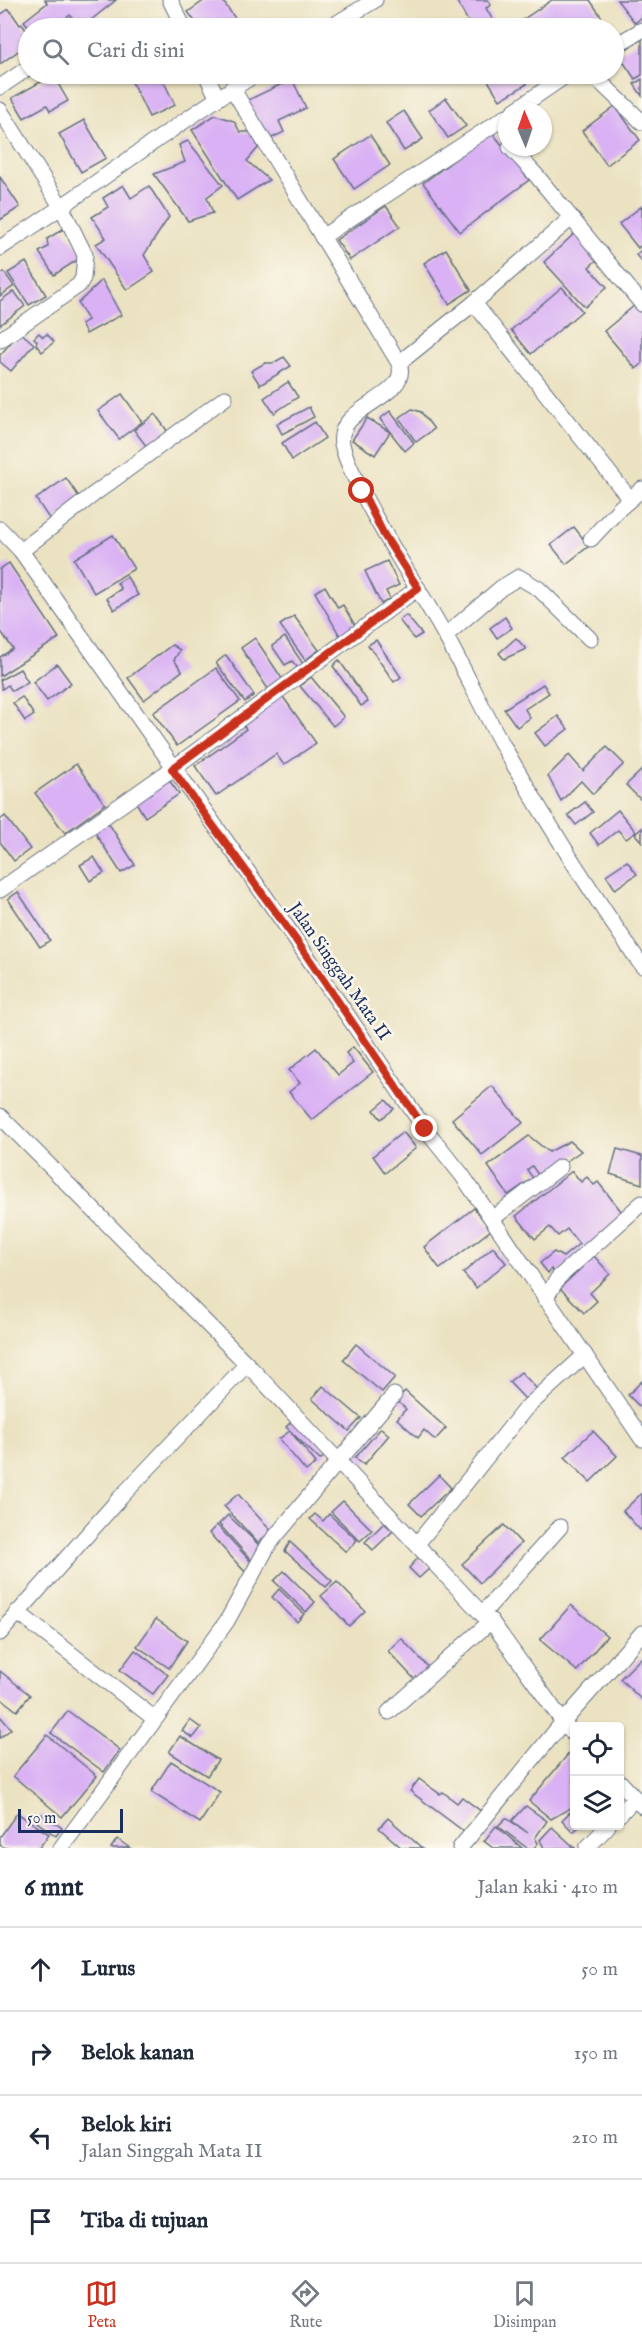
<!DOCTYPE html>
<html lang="id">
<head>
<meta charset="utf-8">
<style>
	:root { --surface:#fff; --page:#f2f2f3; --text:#1f2937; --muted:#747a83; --line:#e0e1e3; --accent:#c8321e }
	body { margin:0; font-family:"IM FELL English",serif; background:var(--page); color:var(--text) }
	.controls { position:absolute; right:18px; bottom:18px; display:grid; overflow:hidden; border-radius:6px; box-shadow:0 2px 4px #0004 }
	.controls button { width:54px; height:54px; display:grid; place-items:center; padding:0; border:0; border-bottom:2px solid var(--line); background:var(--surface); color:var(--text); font:30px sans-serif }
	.compass { position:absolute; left:498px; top:102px; width:54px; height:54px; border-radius:50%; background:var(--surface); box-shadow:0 2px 4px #0004; rotate:358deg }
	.scale { position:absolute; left:18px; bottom:15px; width:105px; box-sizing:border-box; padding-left:6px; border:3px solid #1b2f5e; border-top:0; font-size:16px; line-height:21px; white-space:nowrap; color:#1b2f5e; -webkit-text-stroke:4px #fbf7ec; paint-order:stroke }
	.stop { position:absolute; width:18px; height:18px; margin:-14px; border:4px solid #c8321e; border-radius:50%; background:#fff }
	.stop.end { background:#c8321e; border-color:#fff; box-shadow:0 2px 6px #0008 }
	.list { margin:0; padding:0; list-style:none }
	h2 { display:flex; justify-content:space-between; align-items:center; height:78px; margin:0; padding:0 24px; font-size:26px }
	h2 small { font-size:20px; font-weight:400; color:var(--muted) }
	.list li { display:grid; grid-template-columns:39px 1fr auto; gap:18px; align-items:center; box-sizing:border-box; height:84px; padding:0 24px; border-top:2px solid var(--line) }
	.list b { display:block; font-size:22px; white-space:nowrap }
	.list p { margin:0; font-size:20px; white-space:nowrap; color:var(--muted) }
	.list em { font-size:20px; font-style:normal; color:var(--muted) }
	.icon { flex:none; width:33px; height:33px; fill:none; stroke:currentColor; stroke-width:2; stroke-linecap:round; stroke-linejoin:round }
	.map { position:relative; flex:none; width:642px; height:1848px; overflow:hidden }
	.search { position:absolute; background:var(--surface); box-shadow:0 2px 4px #0004; left:18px; right:18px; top:18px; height:66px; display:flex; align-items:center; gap:15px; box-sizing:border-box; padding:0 21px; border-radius:33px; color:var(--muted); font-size:22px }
	.sheet { height:414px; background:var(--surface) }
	nav { display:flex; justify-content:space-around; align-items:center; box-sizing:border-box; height:84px; border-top:2px solid var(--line); background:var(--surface); font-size:16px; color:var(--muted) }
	nav a { display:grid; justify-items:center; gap:3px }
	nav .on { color:var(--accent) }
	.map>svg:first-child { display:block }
	.building { fill:#d9b1f4 }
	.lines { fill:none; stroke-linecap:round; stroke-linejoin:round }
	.minor-casing { stroke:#646e81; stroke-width:17 }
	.minor { stroke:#fff; stroke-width:15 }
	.route { stroke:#c8321e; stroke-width:8 }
	.labels { text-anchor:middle; stroke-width:5; stroke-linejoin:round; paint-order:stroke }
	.street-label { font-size:18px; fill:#1b2f5e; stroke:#fbf7ec }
</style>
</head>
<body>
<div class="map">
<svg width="642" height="1848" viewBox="0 0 642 1848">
	<rect width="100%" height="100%" fill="#fbf7ec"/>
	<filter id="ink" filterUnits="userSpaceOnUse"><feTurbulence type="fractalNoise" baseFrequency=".0167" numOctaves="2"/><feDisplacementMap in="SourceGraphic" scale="12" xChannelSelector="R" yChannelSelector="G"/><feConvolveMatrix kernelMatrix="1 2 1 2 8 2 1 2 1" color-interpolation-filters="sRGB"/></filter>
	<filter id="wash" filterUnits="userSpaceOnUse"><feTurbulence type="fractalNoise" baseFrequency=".008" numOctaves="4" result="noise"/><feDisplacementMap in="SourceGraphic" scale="24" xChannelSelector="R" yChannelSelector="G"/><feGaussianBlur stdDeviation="1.35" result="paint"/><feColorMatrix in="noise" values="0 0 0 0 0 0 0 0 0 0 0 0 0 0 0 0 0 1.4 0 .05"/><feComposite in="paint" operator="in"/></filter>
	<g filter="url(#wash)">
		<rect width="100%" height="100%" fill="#ebe2c1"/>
		<g id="blocks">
			<g class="building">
				<path d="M 45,0 L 116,0 L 81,28 L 70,15 L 53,28 L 49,28 L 42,20 L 30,28 L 24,21 L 47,3 Z"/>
				<path d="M 205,0 L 222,0 L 242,28 L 200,28 L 188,12 Z"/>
				<path d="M 456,0 L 488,0 L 491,5 L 486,8 L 496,26 L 492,28 L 472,28 Z"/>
				<path d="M 552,0 L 590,0 L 609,28 L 522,28 L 518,23 Z"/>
				<path d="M 617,0 L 642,0 L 642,17 L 635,23 Z"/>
				<path d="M 9,9 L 20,25 L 22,24 L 28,33 L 28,44 L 0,64 L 0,15 Z"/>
				<path d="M 642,39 L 642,75 L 635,79 L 618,54 Z"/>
				<path d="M 128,74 L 160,74 L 175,105 L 149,117 Z"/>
				<path d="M 484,74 L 520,74 L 527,84 L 500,100 Z"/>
				<path d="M 53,75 L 68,101 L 50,111 L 47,105 L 24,118 L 12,98 Z"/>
				<path d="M 292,79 L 306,108 L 279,121 L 284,132 L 268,140 L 248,100 Z"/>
				<path d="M 642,79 L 642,96 L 634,84 Z"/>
				<path d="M 446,98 L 466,126 L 448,138 L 429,110 Z"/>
				<path d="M 615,106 L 640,140 L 607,165 L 582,131 Z"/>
				<path d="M 404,111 L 423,139 L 404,151 L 386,123 Z"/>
				<path d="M 215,115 L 234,121 L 240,132 L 253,132 L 258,148 L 247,161 L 269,180 L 237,200 L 192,130 Z"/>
				<path d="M 84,120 L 106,158 L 81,172 L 59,134 Z"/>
				<path d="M 492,132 L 529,180 L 460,232 L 423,183 Z"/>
				<path d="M 370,135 L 390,165 L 354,189 L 334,159 Z"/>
				<path d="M 188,141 L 223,185 L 207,197 L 213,213 L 188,221 L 154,174 L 185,162 L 179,145 Z"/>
				<path d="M 0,177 L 20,207 L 0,220 Z"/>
				<path d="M 123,185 L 131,198 L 149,186 L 169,217 L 144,255 L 154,272 L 127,290 L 96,244 L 106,238 L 92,217 L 108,207 L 103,198 Z"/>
				<path d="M 386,206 L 400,226 L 350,260 L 336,240 Z"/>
				<path d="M 642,206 L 642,244 L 638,248 L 619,224 Z"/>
				<path d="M 63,229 L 85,255 L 54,275 L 39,252 L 48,247 L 47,239 Z"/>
				<path d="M 576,232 L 600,257 L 589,267 L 607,287 L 585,307 L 544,262 Z"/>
				<path d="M 446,249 L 471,290 L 449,304 L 424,263 Z"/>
				<path d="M 642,249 L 642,262 L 636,255 Z"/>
				<path d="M 26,262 L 46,295 L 29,305 L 8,273 Z"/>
				<path d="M 4,272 L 14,286 L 0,296 L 0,275 Z"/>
				<path d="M 102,280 L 121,315 L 86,334 L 81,324 L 88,320 L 78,303 Z"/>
				<path d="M 562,287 L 582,311 L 531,354 L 511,330 Z"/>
				<path d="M 14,291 L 25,306 L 0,325 L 0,301 Z"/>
				<path d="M 635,305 L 642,313 L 642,364 L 636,369 L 604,331 Z"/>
				<path d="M 20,332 L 34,344 L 11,371 L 0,362 L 0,355 Z"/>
				<path d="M 39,333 L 43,337 L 47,334 L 54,342 L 42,352 L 36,345 L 37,341 L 34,338 Z"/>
				<path d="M 284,357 L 291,366 L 260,385 L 251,371 L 265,363 L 273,363 Z"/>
				<path d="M 288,382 L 298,397 L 274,413 L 264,398 Z"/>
				<path d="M 122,394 L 142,422 L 119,439 L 98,411 Z"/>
				<path d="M 309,407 L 314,417 L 282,434 L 277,424 Z"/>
				<path d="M 412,409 L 421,412 L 434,429 L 416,442 L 399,418 Z"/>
				<path d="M 390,411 L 414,443 L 405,451 L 380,419 Z"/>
				<path d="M 155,414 L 171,436 L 150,451 L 134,430 Z"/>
				<path d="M 367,418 L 390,432 L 375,455 L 352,440 Z"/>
				<path d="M 315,422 L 325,438 L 292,460 L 282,443 Z"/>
				<path d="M 66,478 L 82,501 L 52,523 L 36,499 Z"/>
				<path d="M 574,527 L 589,546 L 566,564 L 551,545 Z"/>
				<path d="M 113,535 L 134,569 L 94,593 L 74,559 Z"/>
				<path d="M 387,561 L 399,585 L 386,591 L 390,599 L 381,604 L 365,571 Z"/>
				<path d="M 9,563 L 59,638 L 0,676 L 0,657 L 13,649 L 0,630 L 0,569 Z"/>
				<path d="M 127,577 L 138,595 L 114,610 L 107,598 L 121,589 L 117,583 Z"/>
				<path d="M 325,586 L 338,608 L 343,605 L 356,627 L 340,636 L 315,592 Z"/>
				<path d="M 406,615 L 422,634 L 414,639 L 399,620 Z"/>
				<path d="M 294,616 L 319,650 L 305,660 L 280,625 Z"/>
				<path d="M 505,617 L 512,628 L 497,638 L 490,628 Z"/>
				<path d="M 285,637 L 303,664 L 298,668 L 292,661 L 285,665 L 272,646 Z"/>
				<path d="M 255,638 L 283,680 L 268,689 L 241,648 Z"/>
				<path d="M 516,638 L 526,649 L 504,659 L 499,653 Z"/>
				<path d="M 376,640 L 401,677 L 394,682 L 368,645 Z"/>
				<path d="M 172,645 L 180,650 L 174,660 L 182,671 L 144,700 L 128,678 Z"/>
				<path d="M 226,655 L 254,695 L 245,702 L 216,663 Z"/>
				<path d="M 339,660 L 368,702 L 361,706 L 333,666 Z"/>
				<path d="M 57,664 L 71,683 L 47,701 L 33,682 Z"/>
				<path d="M 216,668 L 240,701 L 177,746 L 153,713 Z"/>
				<path d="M 20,669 L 28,682 L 12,691 L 8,685 L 2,689 L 0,680 Z"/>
				<path d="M 311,677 L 344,717 L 333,726 L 300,686 Z"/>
				<path d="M 543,684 L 549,693 L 525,709 L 530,718 L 517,727 L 504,709 Z"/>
				<path d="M 281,694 L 316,743 L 284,765 L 276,754 L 216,796 L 195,766 L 246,729 L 241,722 Z"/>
				<path d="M 22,697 L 34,715 L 25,721 L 13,703 Z"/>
				<path d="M 558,716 L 568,729 L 545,746 L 535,733 Z"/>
				<path d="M 607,747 L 624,764 L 593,794 L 581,781 L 561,801 L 548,776 L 569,755 L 583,771 Z"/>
				<path d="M 76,764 L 105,804 L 65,833 L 35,793 Z"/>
				<path d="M 642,770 L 642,801 L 626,785 Z"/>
				<path d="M 167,777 L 179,794 L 145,817 L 134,799 Z"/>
				<path d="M 585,802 L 593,812 L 576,825 L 568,815 Z"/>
				<path d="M 618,810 L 636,832 L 626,839 L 618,830 L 599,845 L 590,833 Z"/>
				<path d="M 5,816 L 30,849 L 14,861 L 0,842 L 0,820 Z"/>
				<path d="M 106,819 L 135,865 L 121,873 L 92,828 Z"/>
				<path d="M 642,828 L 642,842 L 635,834 Z"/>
				<path d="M 94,857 L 104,873 L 90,881 L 80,865 Z"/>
				<path d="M 627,861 L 637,874 L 615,889 L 606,875 Z"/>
				<path d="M 18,892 L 50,940 L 40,947 L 8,899 Z"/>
				<path d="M 353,1047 L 373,1072 L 312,1120 L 289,1092 L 300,1083 L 289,1070 L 316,1048 L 338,1075 L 353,1063 L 346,1053 Z"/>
				<path d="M 492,1086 L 523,1123 L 482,1155 L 452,1119 Z"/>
				<path d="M 386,1100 L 394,1109 L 381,1119 L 374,1110 Z"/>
				<path d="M 403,1132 L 416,1148 L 385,1173 L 373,1156 Z"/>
				<path d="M 529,1136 L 549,1152 L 570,1141 L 581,1151 L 541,1179 L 532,1166 L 527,1170 L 533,1178 L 508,1195 L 488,1166 Z"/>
				<path d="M 617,1149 L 642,1156 L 642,1184 L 610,1174 Z"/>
				<path d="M 572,1171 L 581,1182 L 587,1177 L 594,1185 L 598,1182 L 625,1216 L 556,1275 L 551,1269 L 548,1273 L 540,1263 L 554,1252 L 563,1257 L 579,1244 L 567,1229 L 558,1236 L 550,1227 L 535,1239 L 516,1216 Z"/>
				<path d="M 474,1208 L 491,1230 L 440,1269 L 424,1247 Z"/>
				<path d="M 493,1247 L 506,1263 L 476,1288 L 463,1273 Z"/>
				<path d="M 594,1256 L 610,1274 L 590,1293 L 597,1301 L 584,1313 L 560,1288 Z"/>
				<path d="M 356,1344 L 395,1377 L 382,1392 L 343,1360 Z"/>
				<path d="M 521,1372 L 538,1390 L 527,1401 L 509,1382 Z"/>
				<path d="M 642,1381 L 642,1409 L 628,1395 Z"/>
				<path d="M 323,1386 L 361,1418 L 349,1431 L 312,1399 Z"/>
				<path d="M 405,1391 L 446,1428 L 435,1440 L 424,1430 L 418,1438 L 397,1419 L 406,1409 L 396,1400 Z"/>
				<path d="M 294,1419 L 328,1453 L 320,1460 L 286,1427 Z"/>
				<path d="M 381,1428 L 389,1435 L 364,1465 L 355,1458 Z"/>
				<path d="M 290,1431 L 316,1463 L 306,1471 L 279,1439 Z"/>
				<path d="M 593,1431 L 617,1456 L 590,1482 L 565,1457 Z"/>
				<path d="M 439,1475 L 451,1488 L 421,1516 L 409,1504 Z"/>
				<path d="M 642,1493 L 642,1528 L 640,1530 L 623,1511 Z"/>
				<path d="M 238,1494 L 271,1531 L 258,1543 L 224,1506 Z"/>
				<path d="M 343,1501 L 372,1530 L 360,1541 L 331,1512 Z"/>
				<path d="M 315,1514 L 323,1521 L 329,1514 L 357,1540 L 346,1552 L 310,1519 Z"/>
				<path d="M 228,1515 L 260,1546 L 253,1562 L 219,1524 Z"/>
				<path d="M 384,1523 L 393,1531 L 373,1550 L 365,1542 Z"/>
				<path d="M 217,1525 L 253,1564 L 247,1574 L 209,1533 Z"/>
				<path d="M 504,1525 L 521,1543 L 480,1583 L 462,1564 Z"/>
				<path d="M 290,1542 L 332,1581 L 326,1587 L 285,1551 Z"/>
				<path d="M 419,1557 L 430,1568 L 419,1578 L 409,1568 Z"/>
				<path d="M 284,1571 L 315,1602 L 306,1612 L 274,1581 Z"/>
				<path d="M 337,1582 L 365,1611 L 349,1626 L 321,1596 Z"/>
				<path d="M 279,1589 L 304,1614 L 297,1622 L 272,1597 Z"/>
				<path d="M 571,1605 L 607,1636 L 577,1671 L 540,1640 Z"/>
				<path d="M 156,1619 L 187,1641 L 169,1668 L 137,1646 Z"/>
				<path d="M 401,1638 L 431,1670 L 418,1683 L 388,1651 Z"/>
				<path d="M 135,1650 L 168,1675 L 153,1694 L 120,1670 Z"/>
				<path d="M 642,1657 L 642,1700 L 620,1679 Z"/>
				<path d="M 0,1671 L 30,1695 L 17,1711 L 0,1698 Z"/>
				<path d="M 68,1711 L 120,1750 L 104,1772 L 51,1733 Z"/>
				<path d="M 0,1716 L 11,1729 L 0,1738 Z"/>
				<path d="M 190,1720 L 201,1728 L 193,1738 L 182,1731 Z"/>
				<path d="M 47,1735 L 97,1776 L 62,1817 L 13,1776 Z"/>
				<path d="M 180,1736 L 218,1760 L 207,1776 L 169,1752 Z"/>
				<path d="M 570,1752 L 574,1756 L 574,1806 L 551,1819 L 529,1801 Z"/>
				<path d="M 171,1761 L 220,1792 L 200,1823 L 151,1792 Z"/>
				<path d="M 419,1779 L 440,1794 L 443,1792 L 457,1803 L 462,1797 L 482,1812 L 466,1833 L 410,1791 Z"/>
				<path d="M 526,1806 L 547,1821 L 535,1838 L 538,1843 L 534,1848 L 527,1848 L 498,1826 L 506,1818 L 528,1833 L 512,1821 Z"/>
				<path d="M 571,1811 L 574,1815 L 574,1826 L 580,1826 L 573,1832 L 562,1820 Z"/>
				<path d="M 17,1813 L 49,1834 L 39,1848 L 5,1848 L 0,1845 L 0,1837 Z"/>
				<path d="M 42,1814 L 62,1828 L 56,1836 L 37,1822 Z"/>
				<path d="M 388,1818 L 422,1848 L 402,1848 L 379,1828 Z"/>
				<path d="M 496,1826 L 522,1848 L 493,1848 L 484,1841 Z"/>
				<path d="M 552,1827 L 575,1848 L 544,1848 L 540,1840 Z"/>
				<path d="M 117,1839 L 130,1848 L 111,1848 Z"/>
			</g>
		</g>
	</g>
	<g filter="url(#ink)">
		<use href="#blocks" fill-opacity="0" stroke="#646e81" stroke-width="1.5"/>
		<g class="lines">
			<defs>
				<g id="minor">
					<path d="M 170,0 L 184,28"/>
					<path d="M 329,28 L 375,0"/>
					<path d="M 614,46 L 642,30"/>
					<path d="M 206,74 L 217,97"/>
					<path d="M 592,74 L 642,122"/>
					<path d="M 0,87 L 25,70"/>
					<path d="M 232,88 L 399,363 C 412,399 335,405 342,444 C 345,459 353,473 359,486 C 384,538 417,585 445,635 C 465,671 482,708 502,744 C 545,820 592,894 642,966"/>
					<path d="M 0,110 L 62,208 L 85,255 L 83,278 L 79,285 L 0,340"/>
					<path d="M 514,111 L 568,74"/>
					<path d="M 510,147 L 536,175 L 642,304"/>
					<path d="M 322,237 L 507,116"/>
					<path d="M 0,248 C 87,192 168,128 256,74"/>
					<path d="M 474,303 L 630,499"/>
					<path d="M 399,363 L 474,303 L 570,219"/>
					<path d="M 0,529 L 21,551 L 298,943 L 425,1129 L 462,1175 L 642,1439"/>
					<path d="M 591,539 L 620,508 L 642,489"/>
					<path d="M 21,551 L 94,494 L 225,398"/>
					<path d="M 446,635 L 501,588 L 519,577 L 539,589 L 590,639"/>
					<path d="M 0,890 L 172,769 L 418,588"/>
					<path d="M 0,1116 L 247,1364 L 482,1614 L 491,1621 L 563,1722 L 574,1735"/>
					<path d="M 492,1219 L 560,1167"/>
					<path d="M 545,1299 L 558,1278 L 642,1203"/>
					<path d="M 417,1544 L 525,1409 L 585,1355"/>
					<path d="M 17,1612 L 155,1719"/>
					<path d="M 482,1614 L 560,1527"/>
					<path d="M 0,1633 L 119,1499 L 247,1364"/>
					<path d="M 389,1712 L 491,1621"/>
					<path d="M 620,1782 L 642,1806"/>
					<path d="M 620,1814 L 635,1798"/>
					<path d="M 61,1848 L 227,1621 L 269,1544 L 394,1395"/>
					<path d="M 460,1848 L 563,1722 L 642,1633"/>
					<path d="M 587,1848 L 608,1826"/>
				</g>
			</defs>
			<use href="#minor" class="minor-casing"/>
			<use href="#minor" class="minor"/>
		</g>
	</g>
	<g class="lines" filter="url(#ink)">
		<path class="route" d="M 362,491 L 384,535 L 418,588 L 172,769 L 298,943 L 425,1129"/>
	</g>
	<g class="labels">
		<g class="street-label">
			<text transform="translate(340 971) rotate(55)" y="6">Jalan Singgah Mata II</text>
		</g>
	</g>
</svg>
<div class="controls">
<button><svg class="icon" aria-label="locate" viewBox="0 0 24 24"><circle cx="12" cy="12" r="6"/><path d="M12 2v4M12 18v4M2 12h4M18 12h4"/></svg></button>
<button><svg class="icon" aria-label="layers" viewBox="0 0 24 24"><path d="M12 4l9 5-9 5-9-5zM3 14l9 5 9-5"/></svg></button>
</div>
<svg class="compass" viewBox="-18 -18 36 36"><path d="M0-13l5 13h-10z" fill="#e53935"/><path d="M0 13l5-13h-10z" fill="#747a83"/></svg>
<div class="scale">50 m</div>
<div class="stop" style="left:362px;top:491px"></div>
<div class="stop end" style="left:425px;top:1129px"></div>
<div class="search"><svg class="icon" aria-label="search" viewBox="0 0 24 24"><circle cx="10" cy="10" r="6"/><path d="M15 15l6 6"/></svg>Cari di sini</div>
</div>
<section class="sheet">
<h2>6 mnt<small>Jalan kaki · 410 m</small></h2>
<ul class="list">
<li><svg class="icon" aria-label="ahead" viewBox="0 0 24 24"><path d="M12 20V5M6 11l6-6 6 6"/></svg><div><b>Lurus</b></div><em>50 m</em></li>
<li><svg class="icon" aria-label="right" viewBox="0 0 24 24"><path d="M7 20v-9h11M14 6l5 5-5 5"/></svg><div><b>Belok kanan</b></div><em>150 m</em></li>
<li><svg class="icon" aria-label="left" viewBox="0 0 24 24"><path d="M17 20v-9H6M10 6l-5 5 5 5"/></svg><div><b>Belok kiri</b><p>Jalan Singgah Mata II</p></div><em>210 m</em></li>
<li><svg class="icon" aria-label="arrive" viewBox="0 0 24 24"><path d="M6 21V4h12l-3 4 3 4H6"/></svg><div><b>Tiba di tujuan</b></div></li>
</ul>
</section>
<nav>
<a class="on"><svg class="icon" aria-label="map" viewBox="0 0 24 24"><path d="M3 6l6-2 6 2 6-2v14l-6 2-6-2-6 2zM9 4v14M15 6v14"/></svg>Peta</a>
<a><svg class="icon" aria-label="directions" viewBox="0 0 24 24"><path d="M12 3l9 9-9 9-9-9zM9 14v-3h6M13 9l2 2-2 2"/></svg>Rute</a>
<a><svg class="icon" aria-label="saved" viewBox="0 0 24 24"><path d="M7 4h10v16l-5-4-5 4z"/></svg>Disimpan</a>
</nav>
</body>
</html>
